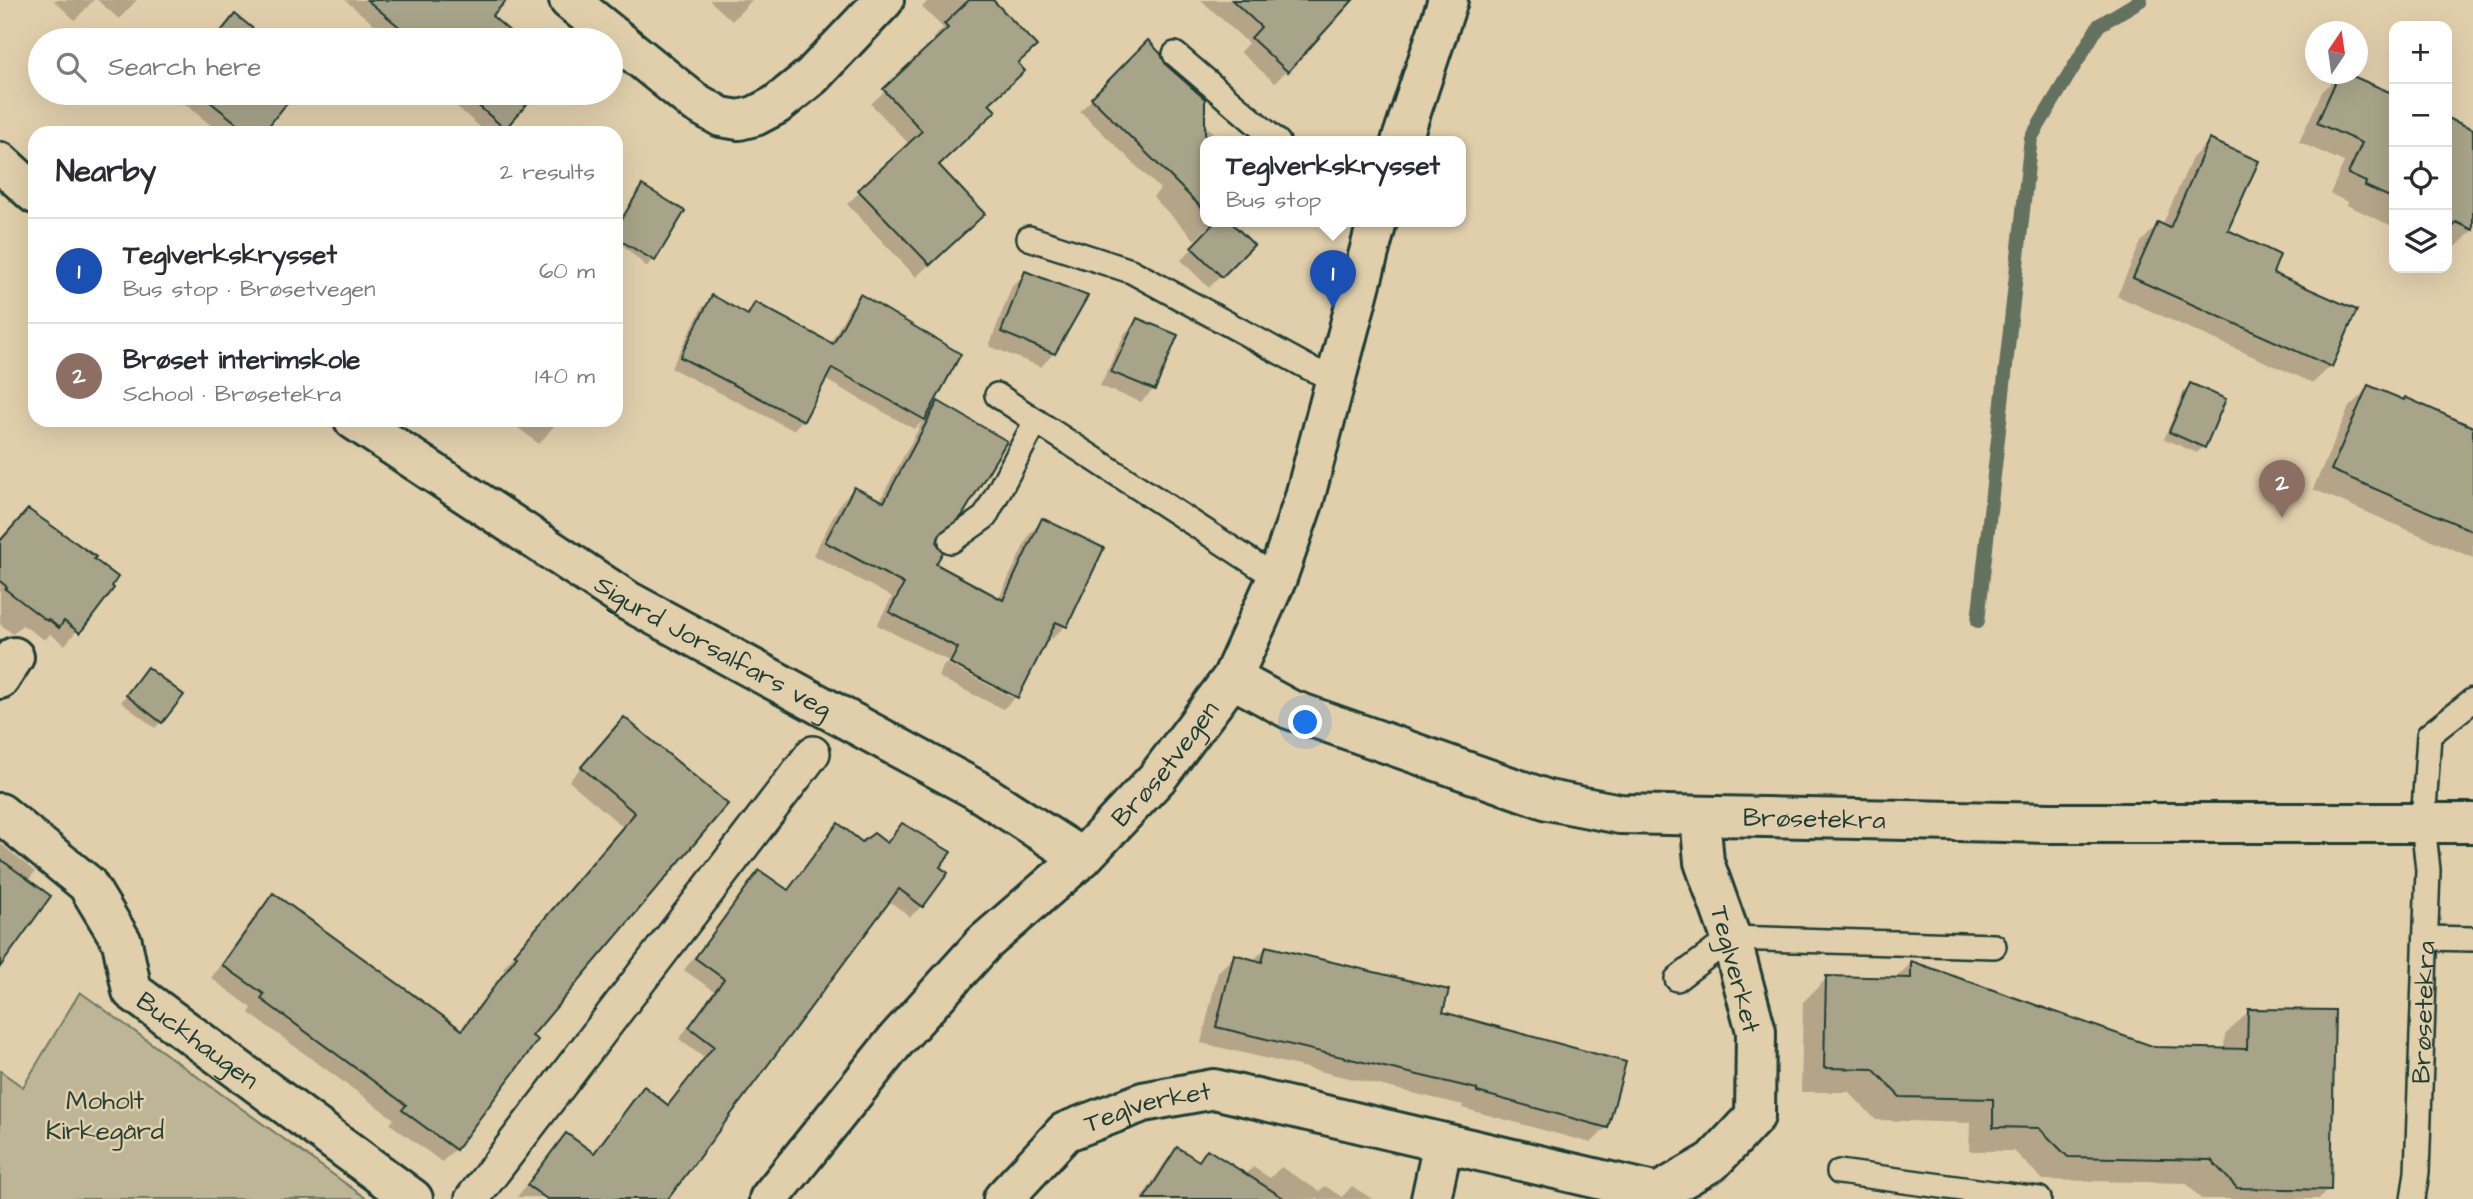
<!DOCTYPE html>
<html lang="en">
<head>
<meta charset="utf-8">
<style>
	:root { --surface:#fff; --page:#f2f2f3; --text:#2b2b33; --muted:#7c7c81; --line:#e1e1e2; --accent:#d1495b }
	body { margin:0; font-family:"Architects Daughter",sans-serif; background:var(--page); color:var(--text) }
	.controls { position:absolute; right:21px; top:21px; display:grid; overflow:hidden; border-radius:14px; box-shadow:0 7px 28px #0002 }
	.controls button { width:63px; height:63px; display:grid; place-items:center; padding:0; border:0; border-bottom:2px solid var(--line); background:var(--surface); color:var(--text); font:35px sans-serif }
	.compass { position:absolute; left:2305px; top:21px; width:63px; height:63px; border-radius:50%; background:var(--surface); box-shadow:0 7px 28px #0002; rotate:13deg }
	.you { position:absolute; left:1306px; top:723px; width:24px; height:24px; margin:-18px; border:5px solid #fff; border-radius:50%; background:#1a73e8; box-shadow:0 0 0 10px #1a73e833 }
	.badge { display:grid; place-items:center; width:46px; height:46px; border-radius:50%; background:var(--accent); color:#fff; font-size:23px; font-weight:700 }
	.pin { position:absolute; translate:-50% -58px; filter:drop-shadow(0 2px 4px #0008) }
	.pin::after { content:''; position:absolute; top:37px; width:24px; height:21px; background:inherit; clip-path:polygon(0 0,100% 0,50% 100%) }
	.popup { position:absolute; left:1200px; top:136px; width:266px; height:91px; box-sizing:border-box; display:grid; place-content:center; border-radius:14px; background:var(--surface); filter:drop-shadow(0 2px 5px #0005); font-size:23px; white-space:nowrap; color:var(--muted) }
	.popup b { font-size:26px; color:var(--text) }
	.popup::after { content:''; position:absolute; left:50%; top:100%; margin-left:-14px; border:14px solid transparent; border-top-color:var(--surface) }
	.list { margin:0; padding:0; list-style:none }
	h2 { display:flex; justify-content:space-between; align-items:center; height:91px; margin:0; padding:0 28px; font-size:30px }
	h2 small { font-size:23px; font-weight:400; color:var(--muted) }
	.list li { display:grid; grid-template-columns:46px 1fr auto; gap:21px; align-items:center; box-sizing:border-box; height:105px; padding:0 28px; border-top:2px solid var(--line) }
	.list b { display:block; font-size:26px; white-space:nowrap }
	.list p { margin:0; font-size:23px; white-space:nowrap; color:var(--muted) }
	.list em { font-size:23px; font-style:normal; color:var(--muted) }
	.icon { flex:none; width:38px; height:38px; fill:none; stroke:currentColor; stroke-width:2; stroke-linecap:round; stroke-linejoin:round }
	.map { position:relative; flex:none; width:2473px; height:1199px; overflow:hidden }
	.search { position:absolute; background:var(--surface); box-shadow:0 7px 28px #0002; left:28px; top:28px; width:595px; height:77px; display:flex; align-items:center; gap:18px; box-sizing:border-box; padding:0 24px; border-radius:38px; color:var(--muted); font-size:26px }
	.panel { position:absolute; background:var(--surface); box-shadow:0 7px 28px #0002; left:28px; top:126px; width:595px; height:301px; border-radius:21px }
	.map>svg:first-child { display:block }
	.green { fill:#beb596; stroke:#6e7965; stroke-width:2 }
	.shadow { fill:#0003 }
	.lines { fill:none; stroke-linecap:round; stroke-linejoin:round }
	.stream { stroke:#64715f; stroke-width:14 }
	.building { fill:#a8a489; stroke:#1f3d34; stroke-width:2 }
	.service-casing { stroke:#1f3d34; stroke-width:28 }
	.pedestrian-casing { stroke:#1f3d34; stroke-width:38 }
	.minor-casing { stroke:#1f3d34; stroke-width:44 }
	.tertiary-casing { stroke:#1f3d34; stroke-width:44 }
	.service { stroke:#e1cfac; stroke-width:23 }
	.pedestrian { stroke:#e1cfac; stroke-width:33 }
	.minor { stroke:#e1cfac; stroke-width:38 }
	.tertiary { stroke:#e1cfac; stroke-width:38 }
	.labels { text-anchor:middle; stroke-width:5; stroke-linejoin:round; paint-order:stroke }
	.street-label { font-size:26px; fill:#1f3d34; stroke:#e1cfac }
	.park-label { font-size:26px; fill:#274339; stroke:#e1cfac }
</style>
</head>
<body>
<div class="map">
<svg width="2473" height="1199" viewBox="0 0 2473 1199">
	<rect width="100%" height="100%" fill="#e1cfac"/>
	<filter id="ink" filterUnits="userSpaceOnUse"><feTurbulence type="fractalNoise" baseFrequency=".0143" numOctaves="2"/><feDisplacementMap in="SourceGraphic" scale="14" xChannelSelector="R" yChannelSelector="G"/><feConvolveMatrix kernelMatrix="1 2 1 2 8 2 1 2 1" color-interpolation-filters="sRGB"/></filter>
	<g filter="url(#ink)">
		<path class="green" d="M 80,992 L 367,1199 L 0,1199 L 0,1071 L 23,1087 Z"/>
		<g class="shadow">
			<path d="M 53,0 L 94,0 L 75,20 Z"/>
			<path d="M 97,0 L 137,0 L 119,19 Z"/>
			<path d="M 345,0 L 504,0 L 490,16 L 517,40 L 392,40 Z"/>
			<path d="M 709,0 L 752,0 L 732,21 Z"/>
			<path d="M 929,0 L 991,0 L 1016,64 L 937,165 L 970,227 L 916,277 L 847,204 L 910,145 L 871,104 L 936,42 L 933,38 L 943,28 L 922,7 Z"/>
			<path d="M 1201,0 L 1350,0 L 1275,83 L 1240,52 L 1248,43 Z"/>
			<path d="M 1148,43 L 1178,97 L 1222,142 L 1205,142 L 1205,222 L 1228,222 L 1251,245 L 1209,288 L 1181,260 L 1213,227 L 1211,224 L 1195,240 L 1153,197 L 1160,189 L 1080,111 Z"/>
			<path d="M 2340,74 L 2394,96 L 2394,227 L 2347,205 L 2348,202 L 2330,194 L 2344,162 L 2299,142 L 2322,92 Z"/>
			<path d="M 172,93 L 293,93 L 261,133 L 220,133 Z"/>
			<path d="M 441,93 L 535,93 L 499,133 L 487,133 Z"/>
			<path d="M 2447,120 L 2473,131 L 2473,230 L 2454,249 L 2447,246 Z"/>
			<path d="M 2209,141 L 2226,231 L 2270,274 L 2331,366 L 2313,383 L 2117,296 L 2141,242 L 2158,224 L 2162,226 L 2192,158 Z"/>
			<path d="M 643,187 L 682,212 L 647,267 L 616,239 L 616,228 Z"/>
			<path d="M 1026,273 L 1054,353 L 1041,367 L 989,346 L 1012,286 Z"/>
			<path d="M 861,296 L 928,413 L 938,403 L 961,515 L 936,537 L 933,565 L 998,600 L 1030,533 L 1043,520 L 1065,626 L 1052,639 L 1047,636 L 1016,697 L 1003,709 L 938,677 L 945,663 L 1014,698 L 1014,694 L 877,625 L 892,597 L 813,555 L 841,502 L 854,489 L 879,502 L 922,422 L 914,429 L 824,379 L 803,420 L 793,430 L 671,368 L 702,308 L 713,298 L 745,315 L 756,304 L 830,344 L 850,307 Z"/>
			<path d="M 1138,320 L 1154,389 L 1141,402 L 1100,386 L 1125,333 Z"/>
			<path d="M 2190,385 L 2203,447 L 2197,453 L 2164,439 L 2184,391 Z"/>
			<path d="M 2368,388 L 2473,429 L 2473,558 L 2313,489 L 2349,407 Z"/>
			<path d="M 508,420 L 559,420 L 539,444 Z"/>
			<path d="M 19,518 L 92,559 L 112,588 L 65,645 L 50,634 L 45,640 L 22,625 L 13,634 L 0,624 L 0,539 Z"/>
			<path d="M 141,676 L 161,722 L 155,728 L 121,702 Z"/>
			<path d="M 624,719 L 725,805 L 529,1036 L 455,1149 L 442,1162 L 390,1124 L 394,1119 L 249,1013 L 252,1008 L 211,978 L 260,909 L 273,896 L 460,1030 L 505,970 L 503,968 L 623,827 L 569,781 Z"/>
			<path d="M 902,825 L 922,906 L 910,917 L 888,900 L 668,1199 L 517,1197 L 566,1135 L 592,1154 L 644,1088 L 667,1106 L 704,1058 L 679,1039 L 714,991 L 684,970 L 760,872 L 787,891 L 838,826 L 862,844 L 885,844 Z"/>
			<path d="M 0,843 L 35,872 L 28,881 L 0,961 Z"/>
			<path d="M 1266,947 L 1441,1013 L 1607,1127 L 1591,1143 L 1462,1108 L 1463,1105 L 1201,1043 L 1218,972 L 1234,956 L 1253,961 Z"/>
			<path d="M 1911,963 L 2155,1049 L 2224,1050 L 2225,1035 L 2249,1011 L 2329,1189 L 2319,1199 L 2201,1199 L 2186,1183 L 2043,1180 L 2014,1151 L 1969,1151 L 1970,1123 L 1876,1120 L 1849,1092 L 1801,1092 L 1803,1002 L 1827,978 L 1895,979 Z"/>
			<path d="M 1177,1149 L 1197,1162 L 1207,1151 L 1245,1175 L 1253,1167 L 1270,1178 L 1281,1167 L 1319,1191 L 1325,1186 L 1342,1197 L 1352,1186 L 1372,1199 L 1141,1199 L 1166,1161 Z"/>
		</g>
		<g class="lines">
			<path class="stream" d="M 1978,621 L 2031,138 L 2099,25 L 2141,0"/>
		</g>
		<g class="building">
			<path d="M 367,0 L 507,0 L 492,16 L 520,40 L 415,40 Z"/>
			<path d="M 969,0 L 993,0 L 1037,46 L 1018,63 L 1025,71 L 989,104 L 996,111 L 939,165 L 985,214 L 930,265 L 858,190 L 922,131 L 883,89 L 948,28 L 944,24 Z"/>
			<path d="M 1232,0 L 1353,0 L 1288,72 L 1251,38 L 1261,27 Z"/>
			<path d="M 235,14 L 267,40 L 214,40 Z"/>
			<path d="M 1148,40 L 1161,54 L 1166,65 L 1205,99 L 1205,211 L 1091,98 Z"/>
			<path d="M 2339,74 L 2348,74 L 2394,94 L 2394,199 L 2365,186 L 2366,182 L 2348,174 L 2362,143 L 2317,123 Z"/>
			<path d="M 199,93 L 295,93 L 263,133 L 249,133 Z"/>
			<path d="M 464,93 L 537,93 L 505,129 Z"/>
			<path d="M 2447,118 L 2473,129 L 2473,230 L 2456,222 L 2454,226 L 2447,223 Z"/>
			<path d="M 2209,139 L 2259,161 L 2228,230 L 2280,255 L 2273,273 L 2357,310 L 2332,367 L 2133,278 L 2158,222 L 2170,228 Z"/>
			<path d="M 642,185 L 685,211 L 655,261 L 616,238 L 616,229 Z"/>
			<path d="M 1215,222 L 1231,222 L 1254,245 L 1222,277 L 1191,247 Z"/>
			<path d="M 1025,271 L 1088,296 L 1055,354 L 1001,332 Z"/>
			<path d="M 860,294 L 961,354 L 925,420 L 832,368 L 804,421 L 680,357 L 712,295 L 748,315 L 755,302 L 833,344 Z"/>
			<path d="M 1137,318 L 1178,335 L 1155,390 L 1111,372 Z"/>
			<path d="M 2190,383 L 2226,399 L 2205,448 L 2169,432 Z"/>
			<path d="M 2368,385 L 2404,400 L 2405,397 L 2473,427 L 2473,531 L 2331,470 Z"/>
			<path d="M 938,401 L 1007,441 L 962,516 L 939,535 L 937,543 L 943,552 L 936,564 L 1003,600 L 1042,518 L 1104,548 L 1067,627 L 1056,622 L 1018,698 L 950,663 L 958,648 L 889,612 L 904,584 L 825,542 L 854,487 L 884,502 Z"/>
			<path d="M 28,509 L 96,557 L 94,559 L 118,577 L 112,586 L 114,588 L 80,633 L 64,621 L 59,628 L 48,619 L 47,621 L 5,589 L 7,587 L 0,581 L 0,541 Z"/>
			<path d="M 147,667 L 184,695 L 162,723 L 126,695 Z"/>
			<path d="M 624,717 L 728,804 L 532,1036 L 538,1040 L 456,1150 L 402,1110 L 406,1105 L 261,999 L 264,994 L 222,965 L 273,893 L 462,1030 L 517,956 L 514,954 L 635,813 L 581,767 Z"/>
			<path d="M 838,823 L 862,842 L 874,833 L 887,843 L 902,823 L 951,852 L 940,867 L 948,873 L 923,907 L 899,889 L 668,1199 L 547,1199 L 527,1185 L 566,1133 L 594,1153 L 644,1086 L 668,1105 L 714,1046 L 689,1027 L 724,979 L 695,958 L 759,870 L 788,890 Z"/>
			<path d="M 0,859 L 51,896 L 0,967 Z"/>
			<path d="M 1266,946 L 1449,990 L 1443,1012 L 1626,1062 L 1608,1128 L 1477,1092 L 1477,1089 L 1216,1027 L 1234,954 L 1262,962 Z"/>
			<path d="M 1911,961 L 2155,1047 L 2247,1049 L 2248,1009 L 2335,1010 L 2331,1190 L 2237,1188 L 2211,1160 L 2068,1157 L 2039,1128 L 1993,1127 L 1993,1099 L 1900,1097 L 1873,1069 L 1824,1068 L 1826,976 L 1911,978 Z"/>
			<path d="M 1177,1147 L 1199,1161 L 1207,1149 L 1285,1199 L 1144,1199 Z"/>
		</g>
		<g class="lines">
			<defs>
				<g id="service">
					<path d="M 1175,54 L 1278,142"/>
					<path d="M 1029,238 L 1131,271 L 1309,368 L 1337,380"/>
					<path d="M 997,395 L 1036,421"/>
					<path d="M 951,541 L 985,517 L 1036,421 L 1277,578"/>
					<path d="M 2426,938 L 2473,939"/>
					<path d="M 1677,979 L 1731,938 L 1994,946"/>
					<path d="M 1839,1172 L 2007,1195"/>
					<path d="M 2005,1199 L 2007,1195 L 2039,1199"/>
					<path id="s1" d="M 2413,1199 L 2417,1172 L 2428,870 L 2423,824 L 2429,735 L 2473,700"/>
				</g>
				<path id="pedestrian" d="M 472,1199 L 813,753"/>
				<g id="minor">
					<path d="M 569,0 L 693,101 L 721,117 L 739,120 L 755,116 L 776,105 L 812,76 L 884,0"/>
					<path id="s2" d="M 1232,678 L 1289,709 L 1548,800 L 1620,814 L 2051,823 L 2473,823"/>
					<path d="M 0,679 L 14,657"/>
					<path id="s3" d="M 0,813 L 87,884 L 122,942 L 132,991 L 413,1199"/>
					<path id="s4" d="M 1003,1199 L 1065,1132 L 1143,1102 L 1214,1089 L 1658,1193 L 1713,1161 L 1755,1116 L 1756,1031 L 1731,938 L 1704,862 L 1700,816"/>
					<path d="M 1431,1199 L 1443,1143"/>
				</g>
				<g id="tertiary">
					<path d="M 1401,142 L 1448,0"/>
					<path d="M 0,162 L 35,194"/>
					<path id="s5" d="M 354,420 L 628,601 L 975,789 L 1082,858"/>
					<path id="s6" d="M 769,1199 L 897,1039 L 984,943 L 1082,858 L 1157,778 L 1232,678 L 1277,578 L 1304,500 L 1377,222"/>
				</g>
			</defs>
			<use href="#service" class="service-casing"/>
			<use href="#pedestrian" class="pedestrian-casing"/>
			<use href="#minor" class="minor-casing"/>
			<use href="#tertiary" class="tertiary-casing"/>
			<use href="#service" class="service"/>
			<use href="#pedestrian" class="pedestrian"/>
			<use href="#minor" class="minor"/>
			<use href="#tertiary" class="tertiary"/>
		</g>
	</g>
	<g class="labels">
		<g class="street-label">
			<text dy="9" stroke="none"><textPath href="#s5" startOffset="425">Sigurd Jorsalfars veg</textPath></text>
			<text dy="9" stroke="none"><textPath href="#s6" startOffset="590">Brøsetvegen</textPath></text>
			<text dy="9" stroke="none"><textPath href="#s2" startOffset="607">Brøsetekra</textPath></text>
			<text transform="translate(1736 969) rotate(75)" y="9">Teglverket</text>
			<text dy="9" stroke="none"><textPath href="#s1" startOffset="187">Brøsetekra</textPath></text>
			<text dy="9" stroke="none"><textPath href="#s3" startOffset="312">Buckhaugen</textPath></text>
			<text dy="9" stroke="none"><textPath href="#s4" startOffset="178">Teglverket</textPath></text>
		</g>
		<g class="park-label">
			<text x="105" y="1109">Moholt<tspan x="105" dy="30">Kirkegård</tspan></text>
		</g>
	</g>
</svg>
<div class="controls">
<button>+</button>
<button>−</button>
<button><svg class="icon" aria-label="locate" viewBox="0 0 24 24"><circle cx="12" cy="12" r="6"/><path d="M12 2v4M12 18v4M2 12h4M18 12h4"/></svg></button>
<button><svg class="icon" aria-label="layers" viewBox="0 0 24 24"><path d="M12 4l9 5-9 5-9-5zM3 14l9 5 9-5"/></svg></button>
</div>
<svg class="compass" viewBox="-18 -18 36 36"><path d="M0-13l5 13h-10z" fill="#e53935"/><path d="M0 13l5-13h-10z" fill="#7c7c81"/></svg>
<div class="you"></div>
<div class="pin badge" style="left:1333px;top:308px;background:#1a4fb4">1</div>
<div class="popup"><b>Teglverkskrysset</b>Bus stop</div>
<div class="pin badge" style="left:2282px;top:518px;background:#8d6e63">2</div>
<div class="search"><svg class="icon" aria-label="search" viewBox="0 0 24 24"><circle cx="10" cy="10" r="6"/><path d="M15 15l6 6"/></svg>Search here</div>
<section class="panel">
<h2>Nearby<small>2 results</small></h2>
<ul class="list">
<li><span class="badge" style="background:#1a4fb4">1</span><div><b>Teglverkskrysset</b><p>Bus stop · Brøsetvegen</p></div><em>60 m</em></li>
<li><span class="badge" style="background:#8d6e63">2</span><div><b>Brøset interimskole</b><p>School · Brøsetekra</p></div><em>140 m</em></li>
</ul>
</section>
</div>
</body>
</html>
